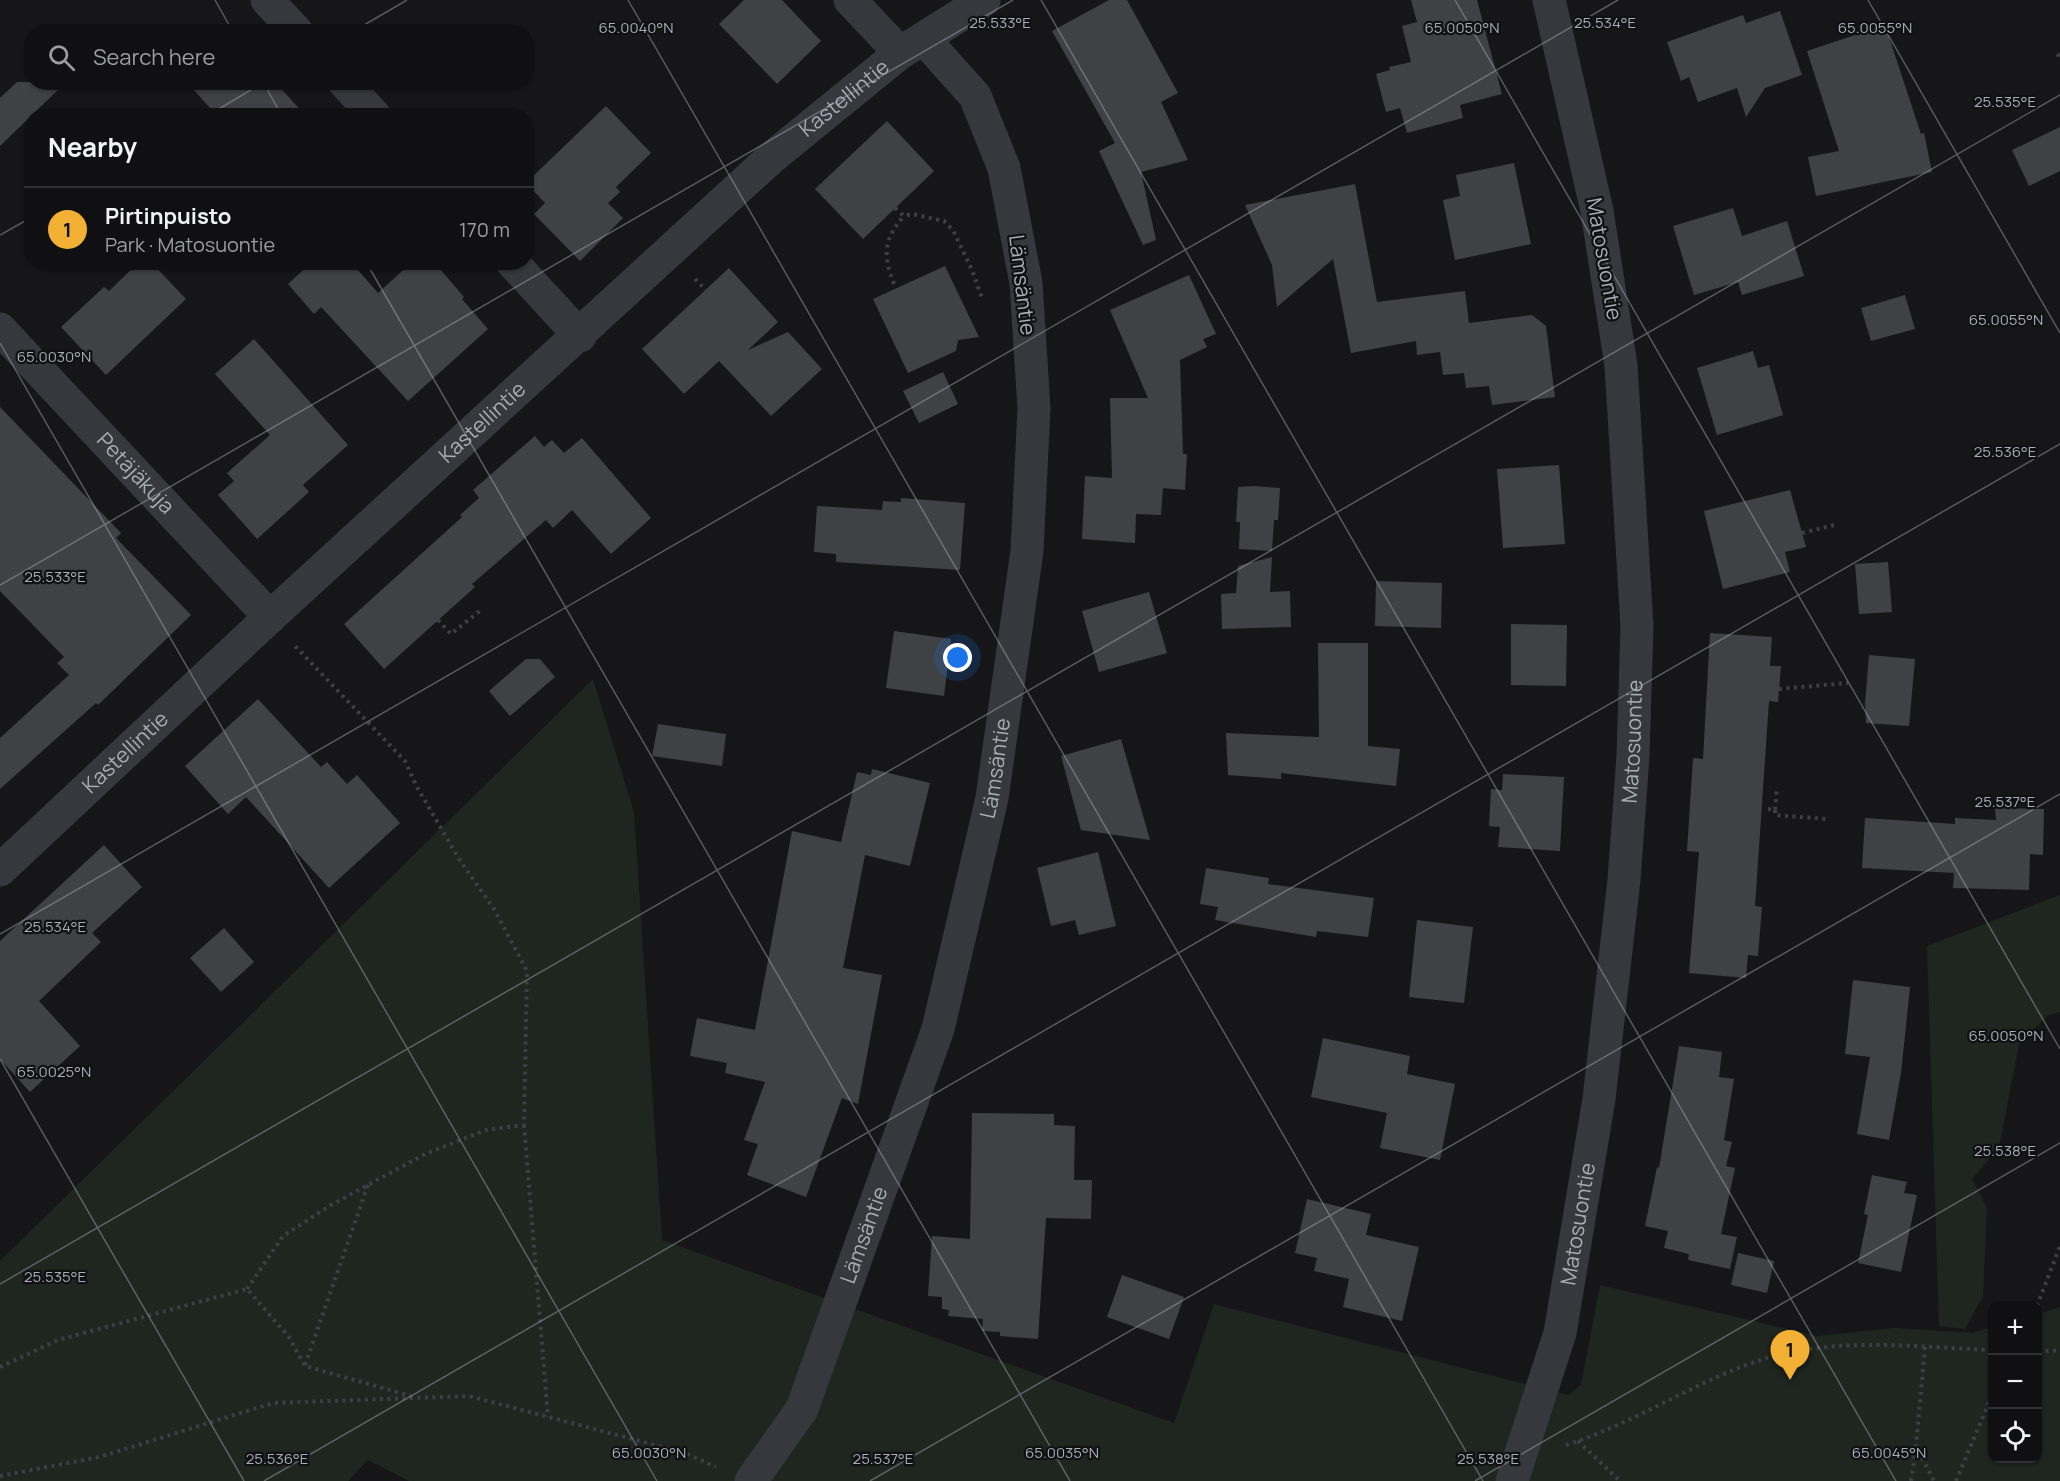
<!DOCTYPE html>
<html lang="en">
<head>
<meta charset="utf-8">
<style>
	:root { --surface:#101012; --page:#19191b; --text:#f1f3f6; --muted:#9c9d9f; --line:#303032; --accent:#f2b134 }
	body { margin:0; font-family:Manrope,sans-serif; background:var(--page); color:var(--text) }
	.controls { position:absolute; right:18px; bottom:18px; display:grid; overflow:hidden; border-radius:12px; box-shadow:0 2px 4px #0004 }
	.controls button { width:54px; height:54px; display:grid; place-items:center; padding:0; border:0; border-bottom:2px solid var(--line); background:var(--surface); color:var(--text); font:30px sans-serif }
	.you { position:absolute; left:958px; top:658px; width:21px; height:21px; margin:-15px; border:4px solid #fff; border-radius:50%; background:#1a73e8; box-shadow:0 0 0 9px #1a73e833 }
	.badge { display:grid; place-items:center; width:39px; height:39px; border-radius:50%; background:var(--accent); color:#111; font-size:20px; font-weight:700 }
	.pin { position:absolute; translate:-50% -50px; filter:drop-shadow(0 2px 3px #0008) }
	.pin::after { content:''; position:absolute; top:32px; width:21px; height:18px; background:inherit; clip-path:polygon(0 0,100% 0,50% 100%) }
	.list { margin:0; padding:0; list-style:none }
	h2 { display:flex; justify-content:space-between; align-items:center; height:78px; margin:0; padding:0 24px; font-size:26px }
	h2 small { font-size:20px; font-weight:400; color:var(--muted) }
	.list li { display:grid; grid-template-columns:39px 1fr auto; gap:18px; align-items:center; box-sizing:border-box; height:84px; padding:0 24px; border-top:2px solid var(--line) }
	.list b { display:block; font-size:22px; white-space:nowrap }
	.list p { margin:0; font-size:20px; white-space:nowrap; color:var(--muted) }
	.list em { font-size:20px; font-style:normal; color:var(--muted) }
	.icon { flex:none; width:33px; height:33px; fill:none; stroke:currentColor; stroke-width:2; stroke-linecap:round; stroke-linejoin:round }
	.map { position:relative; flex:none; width:2060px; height:1481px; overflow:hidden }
	.search { position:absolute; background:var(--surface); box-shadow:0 2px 4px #0004; left:24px; top:24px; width:510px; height:66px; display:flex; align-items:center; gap:15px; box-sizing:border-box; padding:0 21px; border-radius:24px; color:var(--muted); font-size:22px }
	.panel { position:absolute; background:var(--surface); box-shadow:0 2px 4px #0004; left:24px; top:108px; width:510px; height:162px; border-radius:24px }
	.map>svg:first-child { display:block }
	.green { fill:#1e261f }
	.building { fill:#404145 }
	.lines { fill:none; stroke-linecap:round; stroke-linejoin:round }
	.path { stroke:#3d3f44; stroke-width:4; stroke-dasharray:3 4.5; stroke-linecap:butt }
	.minor { stroke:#37383d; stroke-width:33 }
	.ticks { fill:none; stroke:#a8adb8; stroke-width:1.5; stroke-opacity:0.45 }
	.labels { text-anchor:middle; stroke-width:4.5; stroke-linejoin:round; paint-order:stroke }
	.street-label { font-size:21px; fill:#a8adb8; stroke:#111113 }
	.ticks-label { font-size:15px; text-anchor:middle; fill:#a8adb8; stroke:#111113; stroke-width:4.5; stroke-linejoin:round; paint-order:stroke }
</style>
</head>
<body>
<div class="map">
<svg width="2060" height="1481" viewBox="0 0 2060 1481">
	<rect width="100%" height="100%" fill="#161618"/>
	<g class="green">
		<path d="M 593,679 L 634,812 L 662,1240 L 1174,1423 L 1214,1304 L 1568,1395 L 1581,1385 L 1600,1285 L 1817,1336 L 1895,1328 L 1972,1333 L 1992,1327 L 1992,1458 L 2038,1458 L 2038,1314 L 2060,1307 L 2060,1481 L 409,1481 L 368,1460 L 348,1481 L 0,1481 L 0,1261 Z"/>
		<path d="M 2060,895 L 2060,1012 L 2047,1016 L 2019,1045 L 1999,1147 L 1972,1179 L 1987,1208 L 1983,1296 L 1965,1329 L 1939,1326 L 1927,946 Z"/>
	</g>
	<g class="building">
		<path d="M 744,0 L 782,0 L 821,41 L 777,84 L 719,24 Z"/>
		<path d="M 1109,0 L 1127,0 L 1178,93 L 1161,102 L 1188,160 L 1141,172 L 1156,240 L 1143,245 L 1099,151 L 1115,143 L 1052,31 Z"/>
		<path d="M 1411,0 L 1477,0 L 1502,94 L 1460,105 L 1463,118 L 1407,133 L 1400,108 L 1386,112 L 1376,74 L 1390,70 L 1389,67 L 1411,62 L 1402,26 L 1417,22 Z"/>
		<path d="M 1780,11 L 1802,75 L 1765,88 L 1746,117 L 1737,88 L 1698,102 L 1689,77 L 1681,81 L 1667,42 L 1743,15 L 1746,23 Z"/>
		<path d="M 1885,25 L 1921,134 L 1924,133 L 1932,172 L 1816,196 L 1808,157 L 1839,151 L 1807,51 Z"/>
		<path d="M 17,82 L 66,82 L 0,146 L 0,98 Z"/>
		<path d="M 187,82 L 275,82 L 306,116 L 217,116 Z"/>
		<path d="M 606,106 L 651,153 L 616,187 L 620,192 L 608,203 L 623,218 L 580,261 L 534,214 L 545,203 L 526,183 Z"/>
		<path d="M 887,121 L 934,171 L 863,239 L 815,189 Z"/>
		<path d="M 2060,127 L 2060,171 L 2029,186 L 2012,150 Z"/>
		<path d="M 1514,163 L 1531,244 L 1455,260 L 1443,200 L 1460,196 L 1456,175 Z"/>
		<path d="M 1355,184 L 1377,302 L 1465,291 L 1469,323 L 1532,315 L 1546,326 L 1555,397 L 1492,405 L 1489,386 L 1466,388 L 1464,373 L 1443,375 L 1440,352 L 1417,355 L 1416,341 L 1351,353 L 1333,259 L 1277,307 L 1272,265 L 1245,205 Z"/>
		<path d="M 1733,208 L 1742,236 L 1787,221 L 1804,276 L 1742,295 L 1738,282 L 1694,295 L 1673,226 Z"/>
		<path d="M 139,262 L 151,262 L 186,299 L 106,375 L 61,327 L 104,287 L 109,291 Z"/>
		<path d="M 312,262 L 351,262 L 378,293 L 412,262 L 434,262 L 464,297 L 462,299 L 488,329 L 408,401 L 321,307 L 314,314 L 288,284 Z"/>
		<path d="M 945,266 L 979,337 L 958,340 L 956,351 L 908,373 L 873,299 Z"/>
		<path d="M 729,268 L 778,322 L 748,350 L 788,332 L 822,369 L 771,416 L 719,361 L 684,394 L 642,349 Z"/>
		<path d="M 1189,275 L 1216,334 L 1203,339 L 1207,347 L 1180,360 L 1183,454 L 1187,454 L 1185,490 L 1163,488 L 1161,515 L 1136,514 L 1135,543 L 1082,539 L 1085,476 L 1112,478 L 1110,398 L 1148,398 L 1110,310 Z"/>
		<path d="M 1905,295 L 1915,329 L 1871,341 L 1861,308 Z"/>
		<path d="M 254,339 L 348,445 L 303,485 L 309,492 L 257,539 L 218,495 L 234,481 L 227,473 L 270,435 L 215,374 Z"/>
		<path d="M 1753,351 L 1758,368 L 1769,365 L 1783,415 L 1717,435 L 1697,368 Z"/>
		<path d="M 943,372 L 958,404 L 919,423 L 903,391 Z"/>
		<path d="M 0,407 L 121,533 L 116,538 L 191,615 L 98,705 L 96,703 L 0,789 L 0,738 L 69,675 L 57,663 L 64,657 L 0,591 Z"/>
		<path d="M 535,436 L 544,447 L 552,440 L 564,453 L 582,438 L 651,518 L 611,554 L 572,510 L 553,528 L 546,520 L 472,584 L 475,587 L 384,669 L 344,624 L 462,517 L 460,515 L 479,498 L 473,490 Z"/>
		<path d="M 1559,465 L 1565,544 L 1503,548 L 1497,469 Z"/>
		<path d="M 1254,486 L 1280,488 L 1278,520 L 1274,520 L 1272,551 L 1239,549 L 1240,522 L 1236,522 L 1238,487 Z"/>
		<path d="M 1790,490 L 1806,547 L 1785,552 L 1790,572 L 1723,589 L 1704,511 Z"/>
		<path d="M 901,498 L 965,503 L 960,570 L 836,562 L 836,554 L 814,552 L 817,506 L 882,510 L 883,501 L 901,502 Z"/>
		<path d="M 1272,557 L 1270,592 L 1290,591 L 1291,627 L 1222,629 L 1221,594 L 1236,593 L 1238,566 Z"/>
		<path d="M 1888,562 L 1892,612 L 1859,614 L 1855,564 Z"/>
		<path d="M 1376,581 L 1442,583 L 1441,628 L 1375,626 Z"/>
		<path d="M 1149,592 L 1167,653 L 1099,672 L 1082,611 Z"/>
		<path d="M 1511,624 L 1567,625 L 1566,686 L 1511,685 Z"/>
		<path d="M 894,631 L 951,639 L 944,696 L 886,688 Z"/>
		<path d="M 1710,633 L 1772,637 L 1770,666 L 1781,666 L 1778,702 L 1769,701 L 1755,906 L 1762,907 L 1758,956 L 1748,955 L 1746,978 L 1689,973 L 1699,852 L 1687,851 L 1693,758 L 1703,759 Z"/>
		<path d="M 1318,643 L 1368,643 L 1368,746 L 1400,749 L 1396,786 L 1281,773 L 1281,779 L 1228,775 L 1226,733 L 1319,737 Z"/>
		<path d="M 1869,655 L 1915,659 L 1909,726 L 1866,723 L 1865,703 Z"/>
		<path d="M 526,659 L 540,659 L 555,677 L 510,716 L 489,691 Z"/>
		<path d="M 258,699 L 321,767 L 327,762 L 347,784 L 357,775 L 400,823 L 329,888 L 246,797 L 228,814 L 185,766 Z"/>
		<path d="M 658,724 L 726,734 L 722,766 L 652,756 Z"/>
		<path d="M 1121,739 L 1150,840 L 1081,830 L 1061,756 Z"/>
		<path d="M 872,769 L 930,783 L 910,866 L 865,855 L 843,968 L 882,975 L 858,1104 L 842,1098 L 806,1197 L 747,1175 L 758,1144 L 744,1140 L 765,1082 L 725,1073 L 727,1063 L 690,1056 L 697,1018 L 755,1030 L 792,831 L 841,842 L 857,772 L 871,775 Z"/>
		<path d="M 1503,774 L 1564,777 L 1560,851 L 1498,847 L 1500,827 L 1489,826 L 1491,789 L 1502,790 Z"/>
		<path d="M 1995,808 L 2044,809 L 2043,855 L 2030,854 L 2029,890 L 1953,888 L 1954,873 L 1862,868 L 1865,818 L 1955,824 L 1955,818 L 1996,820 Z"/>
		<path d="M 104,845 L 142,887 L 92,933 L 101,942 L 39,1001 L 80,1046 L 30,1092 L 0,1059 L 0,941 Z"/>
		<path d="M 1098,852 L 1116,926 L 1079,935 L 1075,920 L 1051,926 L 1037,868 Z"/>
		<path d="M 1206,868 L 1269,878 L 1268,884 L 1374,898 L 1368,937 L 1317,931 L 1316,937 L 1215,920 L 1218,907 L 1200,904 Z"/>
		<path d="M 1417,920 L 1473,927 L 1464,1003 L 1409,997 Z"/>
		<path d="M 224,928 L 254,962 L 221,992 L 190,958 Z"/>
		<path d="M 1853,980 L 1910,987 L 1901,1073 L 1889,1140 L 1857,1134 L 1870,1057 L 1845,1054 Z"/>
		<path d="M 1323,1038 L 1410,1056 L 1407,1074 L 1455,1084 L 1440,1160 L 1380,1148 L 1387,1113 L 1311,1097 Z"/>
		<path d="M 1679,1046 L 1722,1052 L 1719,1077 L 1734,1079 L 1724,1140 L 1732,1142 L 1726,1166 L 1735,1168 L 1721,1234 L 1737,1237 L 1730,1269 L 1688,1260 L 1689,1254 L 1664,1248 L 1668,1231 L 1645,1226 L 1657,1167 L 1659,1168 Z"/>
		<path d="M 972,1113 L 1054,1114 L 1054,1125 L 1075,1126 L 1074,1180 L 1092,1180 L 1091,1219 L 1046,1218 L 1038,1339 L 1000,1336 L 1000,1332 L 982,1331 L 983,1319 L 948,1316 L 949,1310 L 942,1309 L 942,1297 L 928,1296 L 932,1236 L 970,1239 Z"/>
		<path d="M 1872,1175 L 1907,1182 L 1904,1193 L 1917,1195 L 1901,1272 L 1858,1263 L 1868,1215 L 1864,1214 Z"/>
		<path d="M 1307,1199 L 1371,1214 L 1366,1235 L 1419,1247 L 1402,1321 L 1343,1307 L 1349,1279 L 1314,1271 L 1317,1258 L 1295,1253 Z"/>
		<path d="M 1738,1253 L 1774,1261 L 1767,1293 L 1731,1285 Z"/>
		<path d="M 1122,1275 L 1184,1297 L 1169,1339 L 1107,1317 Z"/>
	</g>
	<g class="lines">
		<g class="path">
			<path d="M 2060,54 L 2058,56 L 2060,60"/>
			<path d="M 895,208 L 904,216 L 912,214 L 944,221 L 953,230 L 972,270 L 982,298"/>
			<path d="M 695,279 L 706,290"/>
			<path d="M 894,284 C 883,255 883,240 904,216"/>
			<path d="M 1802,533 L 1838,524"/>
			<path d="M 438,620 L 451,634 L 481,610"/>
			<path d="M 1779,689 L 1848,683"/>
			<path d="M 1768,809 L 1775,810 L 1777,787"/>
			<path d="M 1775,810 L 1775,815 L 1826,819"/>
			<path d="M 524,1125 L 548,1417"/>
			<path d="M 247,1289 L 283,1236 L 331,1205 L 425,1154 L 486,1130 L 524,1125 L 527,971 L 494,909 L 459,859 L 417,787 L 405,761 L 295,646"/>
			<path d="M 2037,1306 L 2060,1246"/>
			<path d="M 1925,1347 L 1916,1446 L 1934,1481"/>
			<path d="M 2038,1352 L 2060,1350"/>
			<path d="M 305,1365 L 368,1185"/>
			<path d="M 0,1367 L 58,1340 L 247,1289 L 289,1337 L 305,1366 L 411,1396"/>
			<path d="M 1578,1441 L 1620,1481"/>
			<path d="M 1566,1445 C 1630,1425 1686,1387 1749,1364 C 1826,1335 1913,1347 1992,1350"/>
			<path d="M 0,1476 L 99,1457 L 273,1403 L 469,1396 L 685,1453 L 716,1467"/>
			<path d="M 1911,1481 L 1916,1446"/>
			<path d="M 1956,1481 L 1992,1395"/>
		</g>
		<g class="minor">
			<path d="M 267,0 L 297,32"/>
			<path d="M 850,0 L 900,53"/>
			<path d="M 344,82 L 375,116"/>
			<path d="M 512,262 L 580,336"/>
			<path id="s1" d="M 0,329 L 270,617"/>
			<path id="s2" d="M 0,870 L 270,617 L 770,159 L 900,53 L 984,0"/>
			<path id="s3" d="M 751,1481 L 802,1409 L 938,1029 L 992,798 L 1027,551 L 1034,408 L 1026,283 L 1004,168 L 975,96 L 924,39"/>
			<path id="s4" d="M 1512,1481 L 1560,1333 L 1599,1099 L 1624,880 L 1633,756 L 1637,626 L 1621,365 L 1597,211 L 1549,0"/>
		</g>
	</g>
	<path class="ticks" d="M 215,0 L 233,32M 628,0 L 1483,1481M 1041,0 L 1896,1481M 1455,0 L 2060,1049M 1868,0 L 2060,333M 352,32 L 407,0M 263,82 L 282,116M 207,116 L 264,82M 0,235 L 32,217M 366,262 L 1070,1481M 0,343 L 657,1481M 0,585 L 1013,0M 0,934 L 1618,0M 0,1059 L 244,1481M 0,1284 L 2060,95M 264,1481 L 2060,444M 870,1481 L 2060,794M 1475,1481 L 2060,1143"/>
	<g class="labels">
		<g class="street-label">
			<text dy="7" stroke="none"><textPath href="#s2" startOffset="1144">Kastellintie</textPath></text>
			<text transform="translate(1604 259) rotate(80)" y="7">Matosuontie</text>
			<text transform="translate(1022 285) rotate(83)" y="7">Lämsäntie</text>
			<text dy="7" stroke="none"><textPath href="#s2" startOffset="658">Kastellintie</textPath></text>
			<text dy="7" stroke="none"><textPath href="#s1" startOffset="198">Petäjäkuja</textPath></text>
			<text dy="7" stroke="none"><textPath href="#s4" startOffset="752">Matosuontie</textPath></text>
			<text dy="7" stroke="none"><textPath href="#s2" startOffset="172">Kastellintie</textPath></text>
			<text dy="7" stroke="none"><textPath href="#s3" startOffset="759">Lämsäntie</textPath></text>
			<text dy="7" stroke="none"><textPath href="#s4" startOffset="266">Matosuontie</textPath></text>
			<text dy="7" stroke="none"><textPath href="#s3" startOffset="273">Lämsäntie</textPath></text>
		</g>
	</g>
	<g class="ticks-label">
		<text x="1000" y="28">25.533°E</text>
		<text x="1605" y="28">25.534°E</text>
		<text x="636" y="33">65.0040°N</text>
		<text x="1462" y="33">65.0050°N</text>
		<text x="1875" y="33">65.0055°N</text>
		<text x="2005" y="107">25.535°E</text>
		<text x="2006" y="325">65.0055°N</text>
		<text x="54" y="362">65.0030°N</text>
		<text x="2005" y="457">25.536°E</text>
		<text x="55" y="582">25.533°E</text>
		<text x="2005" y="807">25.537°E</text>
		<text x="55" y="932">25.534°E</text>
		<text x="2006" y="1041">65.0050°N</text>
		<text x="54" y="1077">65.0025°N</text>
		<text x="2005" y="1156">25.538°E</text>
		<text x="55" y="1282">25.535°E</text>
		<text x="649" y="1458">65.0030°N</text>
		<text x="1062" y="1458">65.0035°N</text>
		<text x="1889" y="1458">65.0045°N</text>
		<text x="277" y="1464">25.536°E</text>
		<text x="883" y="1464">25.537°E</text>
		<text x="1488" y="1464">25.538°E</text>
	</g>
</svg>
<div class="controls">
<button>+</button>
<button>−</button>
<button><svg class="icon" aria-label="locate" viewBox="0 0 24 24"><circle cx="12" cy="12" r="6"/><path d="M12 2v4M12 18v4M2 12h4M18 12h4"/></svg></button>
</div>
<div class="you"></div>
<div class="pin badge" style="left:1790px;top:1380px">1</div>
<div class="search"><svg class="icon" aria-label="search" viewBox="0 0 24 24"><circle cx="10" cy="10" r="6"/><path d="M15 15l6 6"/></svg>Search here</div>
<section class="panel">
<h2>Nearby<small></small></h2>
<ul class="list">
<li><span class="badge">1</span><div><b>Pirtinpuisto</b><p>Park · Matosuontie</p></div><em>170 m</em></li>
</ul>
</section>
</div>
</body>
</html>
